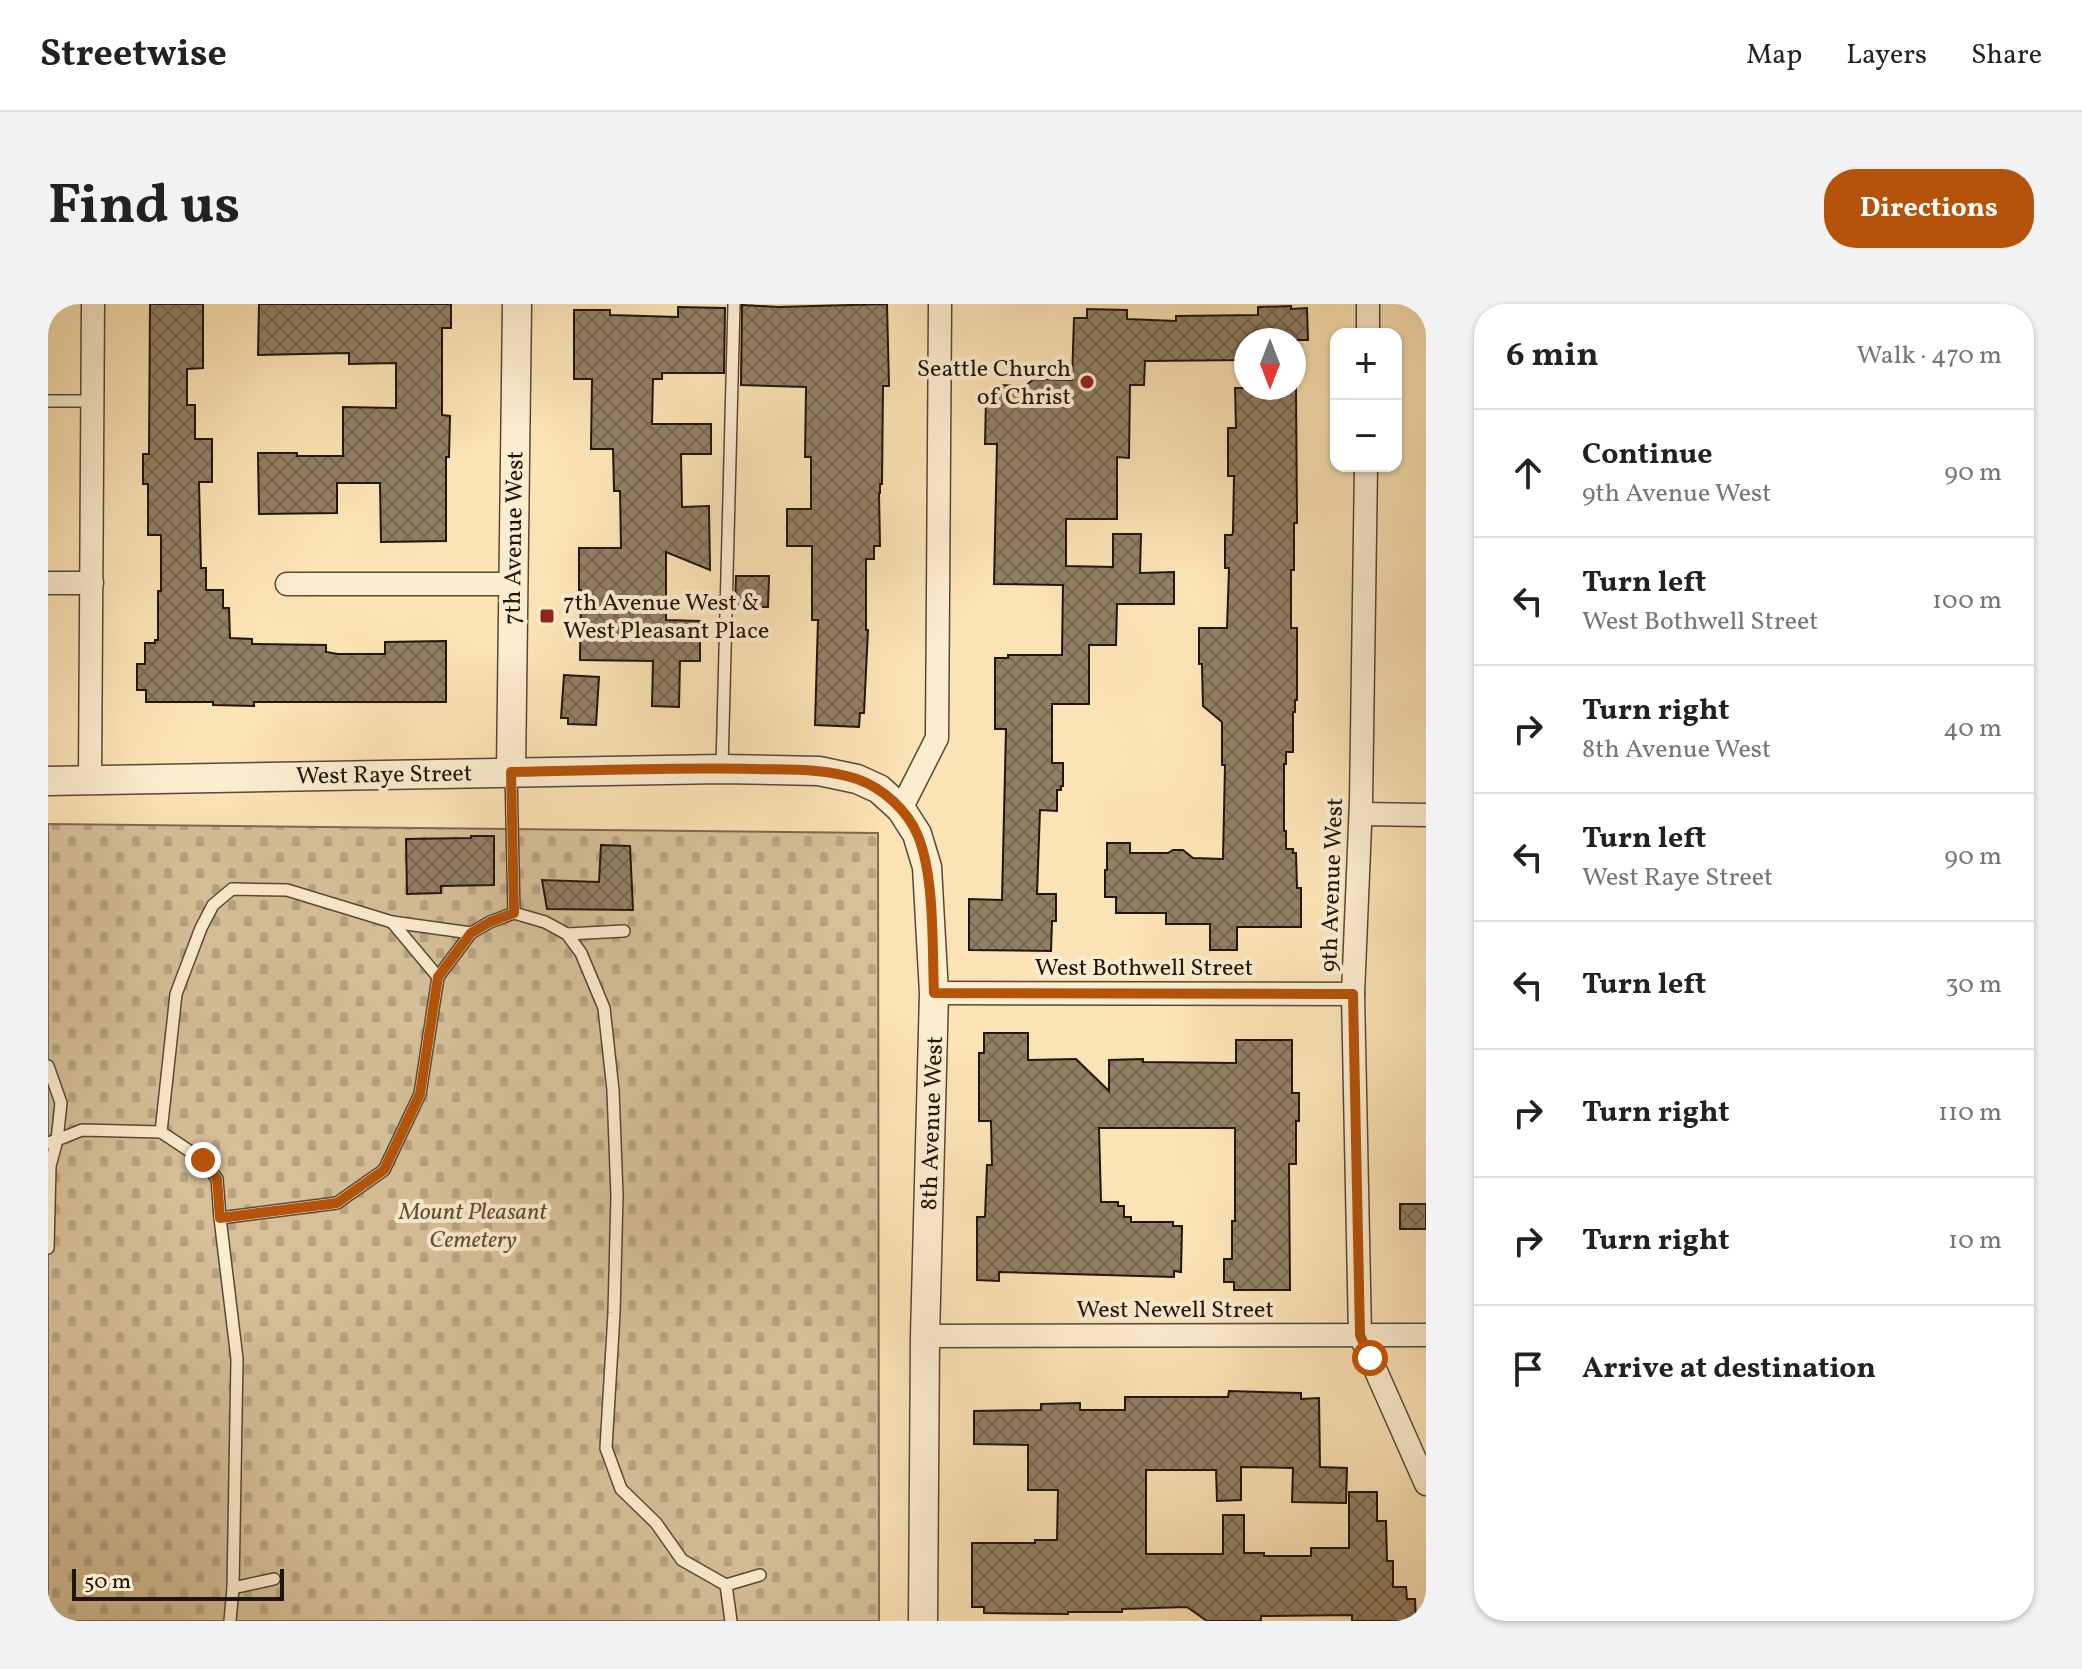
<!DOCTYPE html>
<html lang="en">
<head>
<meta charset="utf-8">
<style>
	:root { --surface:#fff; --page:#f2f2f2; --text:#222; --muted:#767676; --line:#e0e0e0; --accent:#b45309 }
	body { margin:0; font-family:Vollkorn,serif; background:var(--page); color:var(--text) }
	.controls { position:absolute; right:24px; top:24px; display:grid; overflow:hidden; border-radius:16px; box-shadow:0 2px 6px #0004 }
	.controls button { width:72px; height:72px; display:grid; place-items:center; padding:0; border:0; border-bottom:2px solid var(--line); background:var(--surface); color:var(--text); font:40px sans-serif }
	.compass { position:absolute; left:1186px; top:24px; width:72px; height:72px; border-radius:50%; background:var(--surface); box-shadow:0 2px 6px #0004; rotate:180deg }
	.scale { position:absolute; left:24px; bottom:20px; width:212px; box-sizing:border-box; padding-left:8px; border:4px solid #20150c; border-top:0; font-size:22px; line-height:28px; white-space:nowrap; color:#20150c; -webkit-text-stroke:6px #fdedcf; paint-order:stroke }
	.stop { position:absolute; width:24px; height:24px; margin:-18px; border:6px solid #b45309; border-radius:50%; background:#fff }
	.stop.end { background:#b45309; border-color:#fff; box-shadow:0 2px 8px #0008 }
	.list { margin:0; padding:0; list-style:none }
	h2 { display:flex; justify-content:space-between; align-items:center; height:104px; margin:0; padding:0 32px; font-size:34px }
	h2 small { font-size:26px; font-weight:400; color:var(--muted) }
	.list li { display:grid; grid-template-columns:52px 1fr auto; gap:24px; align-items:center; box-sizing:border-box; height:128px; padding:0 32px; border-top:2px solid var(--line) }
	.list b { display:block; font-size:30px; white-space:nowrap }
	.list p { margin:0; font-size:26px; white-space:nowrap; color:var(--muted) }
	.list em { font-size:26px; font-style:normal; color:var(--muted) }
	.icon { flex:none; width:44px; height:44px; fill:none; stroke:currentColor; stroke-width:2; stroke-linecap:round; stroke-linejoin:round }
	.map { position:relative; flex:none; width:1378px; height:1317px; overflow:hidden; border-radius:32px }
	header { display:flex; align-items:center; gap:48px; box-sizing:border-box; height:112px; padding:0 40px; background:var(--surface); border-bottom:2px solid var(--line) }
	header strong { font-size:38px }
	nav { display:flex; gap:44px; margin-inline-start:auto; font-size:28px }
	.intro { display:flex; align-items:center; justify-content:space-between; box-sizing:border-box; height:192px; padding:0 48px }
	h1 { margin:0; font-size:56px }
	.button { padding:20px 36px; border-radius:32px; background:var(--accent); color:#fff; font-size:28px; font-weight:700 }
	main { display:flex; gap:48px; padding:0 48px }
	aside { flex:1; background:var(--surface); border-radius:32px; box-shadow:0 2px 6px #0004 }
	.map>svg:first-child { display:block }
	.cemetery { fill:url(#cemetery-stones); stroke:#7c6a52; stroke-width:2 }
	.building { fill:url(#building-cross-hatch); stroke:#20150c; stroke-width:2 }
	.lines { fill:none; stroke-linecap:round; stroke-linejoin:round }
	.service-casing { stroke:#574836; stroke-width:14 }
	.minor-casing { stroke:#574836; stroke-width:25 }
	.tertiary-casing { stroke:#574836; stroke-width:31 }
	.service { stroke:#fdedcf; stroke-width:11 }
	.minor { stroke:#fdedcf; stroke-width:22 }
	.tertiary { stroke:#fdedcf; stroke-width:28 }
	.route { stroke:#b45309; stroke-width:10 }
	.poi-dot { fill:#8f2418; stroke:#fdedcf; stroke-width:3 }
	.labels { text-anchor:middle; stroke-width:8; stroke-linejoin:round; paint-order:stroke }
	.poi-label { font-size:24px; fill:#20150c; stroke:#fdedcf; text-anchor:end }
	.street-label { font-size:24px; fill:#20150c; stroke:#fdedcf }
	.park-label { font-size:24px; font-style:italic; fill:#60513d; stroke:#fdedcf }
</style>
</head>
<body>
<header>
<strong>Streetwise</strong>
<nav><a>Map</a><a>Layers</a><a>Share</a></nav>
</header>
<div class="intro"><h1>Find us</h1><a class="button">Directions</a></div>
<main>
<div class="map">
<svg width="1378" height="1317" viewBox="0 0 1378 1317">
	<defs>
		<pattern id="cemetery-stones" width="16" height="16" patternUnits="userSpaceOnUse" patternTransform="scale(2)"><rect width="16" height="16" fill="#d7c098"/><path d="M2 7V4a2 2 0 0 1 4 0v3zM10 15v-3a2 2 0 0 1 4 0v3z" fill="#b8a482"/></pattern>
		<pattern id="building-cross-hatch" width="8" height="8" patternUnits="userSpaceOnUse" patternTransform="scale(2)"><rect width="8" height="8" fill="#928064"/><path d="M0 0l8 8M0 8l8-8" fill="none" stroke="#776851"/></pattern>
	</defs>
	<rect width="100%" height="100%" fill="#fce3b5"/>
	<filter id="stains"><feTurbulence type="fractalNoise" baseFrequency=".0025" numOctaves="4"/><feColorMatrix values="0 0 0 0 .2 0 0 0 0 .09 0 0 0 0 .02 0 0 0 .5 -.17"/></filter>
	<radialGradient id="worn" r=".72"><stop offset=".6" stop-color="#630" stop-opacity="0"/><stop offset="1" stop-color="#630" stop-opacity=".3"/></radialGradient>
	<path class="cemetery" d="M 0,520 L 830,529 L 831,1317 L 0,1317 Z"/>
	<g class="building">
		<path d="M 102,0 L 155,0 L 155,64 L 139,65 L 139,101 L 147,101 L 147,135 L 164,135 L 164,178 L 151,178 L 153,264 L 158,264 L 158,286 L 175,286 L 175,304 L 181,304 L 182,334 L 204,335 L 204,340 L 278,341 L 278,348 L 290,350 L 337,350 L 337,338 L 398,337 L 398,398 L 206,398 L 206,402 L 165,401 L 165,398 L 98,398 L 98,386 L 89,386 L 89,360 L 97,360 L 97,339 L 107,339 L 107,336 L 110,336 L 110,287 L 113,287 L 113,231 L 100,231 L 100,180 L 95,180 L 95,150 L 101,150 Z"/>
		<path d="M 211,0 L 403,0 L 403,24 L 394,24 L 394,111 L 402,112 L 401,153 L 398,153 L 398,237 L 333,238 L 332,179 L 289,179 L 289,209 L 211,210 L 210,149 L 249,149 L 249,152 L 295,152 L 295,103 L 348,104 L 348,59 L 301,60 L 301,49 L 210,51 Z"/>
		<path d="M 839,0 L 841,82 L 835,82 L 834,180 L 832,180 L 832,189 L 831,189 L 832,242 L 826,242 L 826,255 L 818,255 L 818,326 L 820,326 L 816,409 L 812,409 L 811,423 L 767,421 L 770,316 L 764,316 L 764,242 L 739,242 L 739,205 L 763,205 L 763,153 L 757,153 L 758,83 L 693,81 L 694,1 L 730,3 Z"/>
		<path d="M 1243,2 L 1243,5 L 1259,4 L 1260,36 L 1198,36 L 1198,56 L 1097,57 L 1096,81 L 1082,81 L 1081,154 L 1069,153 L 1069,215 L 1018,215 L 1018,262 L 1065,263 L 1065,230 L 1093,230 L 1092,269 L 1126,268 L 1126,300 L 1069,300 L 1068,341 L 1041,341 L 1041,400 L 1004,400 L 1004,459 L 1015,459 L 1015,482 L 1013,482 L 1013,486 L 1009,486 L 1009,507 L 992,506 L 989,590 L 1008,590 L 1008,617 L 1004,617 L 1003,647 L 921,646 L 921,595 L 954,596 L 958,425 L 947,425 L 947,354 L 960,354 L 960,351 L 1014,351 L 1015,281 L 946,280 L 949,140 L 937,140 L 938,93 L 949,93 L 950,81 L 977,82 L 986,75 L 1024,76 L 1026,14 L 1039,14 L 1039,5 L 1079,6 L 1079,15 L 1128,17 L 1128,12 L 1210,11 L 1210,3 Z"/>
		<path d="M 630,3 L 677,4 L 676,69 L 614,69 L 614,75 L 605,75 L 604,120 L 663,120 L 663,150 L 633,150 L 634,203 L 661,202 L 662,266 L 618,248 L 618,316 L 652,317 L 652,357 L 632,357 L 631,403 L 604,402 L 605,357 L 532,356 L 533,286 L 531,286 L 531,244 L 573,244 L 572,187 L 566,187 L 565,145 L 543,145 L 544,75 L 526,75 L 526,6 L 562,6 L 562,11 L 630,13 Z"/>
		<path d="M 1187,84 L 1248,84 L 1249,219 L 1246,219 L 1246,266 L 1243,266 L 1243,324 L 1249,324 L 1249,396 L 1247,396 L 1247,408 L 1245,408 L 1245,448 L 1238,448 L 1238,460 L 1236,460 L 1236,527 L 1238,527 L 1238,545 L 1245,545 L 1245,549 L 1248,549 L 1249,584 L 1253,584 L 1253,623 L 1189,623 L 1189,646 L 1162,646 L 1162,620 L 1118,620 L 1118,609 L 1068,609 L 1068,593 L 1057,593 L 1057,566 L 1059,566 L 1059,539 L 1082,539 L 1082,549 L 1120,549 L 1125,546 L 1135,546 L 1145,554 L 1175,555 L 1177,461 L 1174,461 L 1174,418 L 1155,402 L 1154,360 L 1151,360 L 1151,324 L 1179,324 L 1181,264 L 1177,264 L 1177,231 L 1184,231 L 1185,228 L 1186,172 L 1180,172 L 1180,124 L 1188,124 Z"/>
		<path d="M 688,272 L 721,272 L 720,303 L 687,303 Z"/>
		<path d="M 516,371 L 551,373 L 548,421 L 520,420 L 520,414 L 513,414 Z"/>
		<path d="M 423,532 L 446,532 L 446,581 L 393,582 L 393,589 L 359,590 L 358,535 L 423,534 Z"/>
		<path d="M 553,541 L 582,542 L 585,606 L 499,605 L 494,576 L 551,578 Z"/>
		<path d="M 936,729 L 980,729 L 980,756 L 1028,755 L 1061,787 L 1061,756 L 1095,755 L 1095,758 L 1188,759 L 1188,736 L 1244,736 L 1244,789 L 1251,789 L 1251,817 L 1248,817 L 1248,860 L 1241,860 L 1242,986 L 1186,986 L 1186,978 L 1176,978 L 1176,955 L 1184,955 L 1184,917 L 1187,917 L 1187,824 L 1051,824 L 1053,898 L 1070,898 L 1070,902 L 1076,902 L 1076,913 L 1083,913 L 1083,918 L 1125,918 L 1125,922 L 1134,922 L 1133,968 L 1126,967 L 1126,973 L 951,968 L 951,977 L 929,976 L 929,913 L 937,913 L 939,861 L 944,861 L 943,817 L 931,817 L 931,749 L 936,749 Z"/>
		<rect x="1352" y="900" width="26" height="25"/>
		<path d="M 1181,1087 L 1253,1089 L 1253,1095 L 1271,1094 L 1272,1163 L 1299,1164 L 1298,1199 L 1244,1198 L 1245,1164 L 1193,1163 L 1193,1196 L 1169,1197 L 1168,1166 L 1098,1166 L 1098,1250 L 1175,1250 L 1175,1211 L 1196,1211 L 1196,1249 L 1216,1249 L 1216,1252 L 1263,1252 L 1263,1244 L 1301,1244 L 1301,1188 L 1329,1188 L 1329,1217 L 1338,1217 L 1339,1257 L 1345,1257 L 1345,1283 L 1358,1283 L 1359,1295 L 1367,1295 L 1368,1317 L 1304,1317 L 1304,1311 L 1213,1312 L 1213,1317 L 1159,1317 L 1139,1303 L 1074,1305 L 1074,1308 L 1020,1308 L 1020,1310 L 936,1309 L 936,1303 L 924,1303 L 924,1239 L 987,1239 L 987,1236 L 1009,1236 L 1010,1186 L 980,1186 L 980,1141 L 926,1140 L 926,1107 L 993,1106 L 993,1100 L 1032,1099 L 1032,1106 L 1077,1106 L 1077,1093 L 1180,1093 Z"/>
	</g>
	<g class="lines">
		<defs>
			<g id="service">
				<path d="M 0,97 L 44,97"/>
				<path d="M 674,463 L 686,0"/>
				<path d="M 463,469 L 466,609 L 497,618 L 519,630 L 533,649 L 556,704 L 565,786 L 569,892 L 566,1009 L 558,1144 L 573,1185 L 608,1219 L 634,1256 L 678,1281 L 683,1317"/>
				<path d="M 344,618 L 390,673"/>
				<path d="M 519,630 L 576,627"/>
				<path d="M 0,762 L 13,799 L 9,836 L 34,826 L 113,828"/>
				<path d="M 0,839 L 9,836 L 2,862 L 0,944"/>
				<path d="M 172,914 L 289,899 L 336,866 L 372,790 L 390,673 L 423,629"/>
				<path d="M 678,1281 L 712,1271"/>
				<path d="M 185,1284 L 226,1275"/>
				<path d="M 182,1317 L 185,1284 L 189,1055 L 172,914 L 169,875 L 155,856 L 113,828 L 128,690 L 153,624 L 165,601 L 184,585 L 239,586 L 344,618 L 423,629 L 442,618 L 466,609"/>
			</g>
			<g id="minor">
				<path d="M 1320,30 L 1320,0"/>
				<path d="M 1318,162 L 1313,498 L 1305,690 L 1312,1031 L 1378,1180"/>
				<path d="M 0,279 L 44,279"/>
				<path d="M 239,280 L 464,280"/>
				<path d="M 42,475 L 45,0"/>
				<path d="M 853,505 L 889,434 L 892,0"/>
				<path d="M 1313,510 L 1378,511"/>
				<path d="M 886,689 L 1305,690"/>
				<path d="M 877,1032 L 1378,1031"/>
			</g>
			<g id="tertiary">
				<path d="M 463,468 L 469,0"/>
				<path d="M 0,477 L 674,465 L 771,467 L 809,475 L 831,485 L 853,505 L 869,530 L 879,563 L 886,689 L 877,1032 L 875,1317"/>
			</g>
		</defs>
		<use href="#service" class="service-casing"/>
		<use href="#minor" class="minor-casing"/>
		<use href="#tertiary" class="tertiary-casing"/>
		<use href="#service" class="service"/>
		<use href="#minor" class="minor"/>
		<use href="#tertiary" class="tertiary"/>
	</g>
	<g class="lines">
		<path class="route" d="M 155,856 L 169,875 L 172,914 L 289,899 L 336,866 L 372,790 L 390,673 L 423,629 L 442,618 L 466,609 L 463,468 C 544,467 625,463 706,465 C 740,466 777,464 809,475 C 835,484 860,507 870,532 C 887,574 884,642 886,689 L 1305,690 L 1312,1031 L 1322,1054"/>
	</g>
	<g class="poi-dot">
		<circle cx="1039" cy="78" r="8"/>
		<rect x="491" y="304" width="16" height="16" rx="4"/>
	</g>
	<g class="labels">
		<g class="poi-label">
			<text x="1023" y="72">Seattle Church<tspan x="1023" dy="28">of Christ</tspan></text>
			<text x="515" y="306" text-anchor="start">7th Avenue West &amp;<tspan x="515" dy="28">West Pleasant Place</tspan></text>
		</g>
		<g class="street-label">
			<text transform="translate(465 234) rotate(-89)" y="8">7th Avenue West</text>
			<text transform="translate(336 470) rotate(-1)" y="8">West Raye Street</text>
			<text transform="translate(1283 581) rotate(-88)" y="8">9th Avenue West</text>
			<text x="1096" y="671">West Bothwell Street</text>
			<text transform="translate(883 819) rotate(-88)" y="8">8th Avenue West</text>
			<text x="1127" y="1013">West Newell Street</text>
		</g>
		<g class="park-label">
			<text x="425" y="915">Mount Pleasant<tspan x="425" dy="28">Cemetery</tspan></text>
		</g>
	</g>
	<rect width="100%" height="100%" filter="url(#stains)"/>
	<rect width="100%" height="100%" fill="url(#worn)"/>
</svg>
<div class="controls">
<button>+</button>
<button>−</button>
</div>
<svg class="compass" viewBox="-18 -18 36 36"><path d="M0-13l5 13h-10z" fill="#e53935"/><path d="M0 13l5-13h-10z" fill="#767676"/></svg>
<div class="scale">50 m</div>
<div class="stop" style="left:1322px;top:1054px"></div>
<div class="stop end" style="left:155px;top:856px"></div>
</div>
<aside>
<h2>6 min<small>Walk · 470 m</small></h2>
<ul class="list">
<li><svg class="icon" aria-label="ahead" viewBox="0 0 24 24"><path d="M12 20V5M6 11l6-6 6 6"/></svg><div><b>Continue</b><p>9th Avenue West</p></div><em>90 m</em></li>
<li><svg class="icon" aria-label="left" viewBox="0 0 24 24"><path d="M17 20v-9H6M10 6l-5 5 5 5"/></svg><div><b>Turn left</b><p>West Bothwell Street</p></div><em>100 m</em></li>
<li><svg class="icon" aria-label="right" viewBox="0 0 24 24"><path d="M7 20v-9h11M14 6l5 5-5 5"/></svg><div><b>Turn right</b><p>8th Avenue West</p></div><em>40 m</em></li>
<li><svg class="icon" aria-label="left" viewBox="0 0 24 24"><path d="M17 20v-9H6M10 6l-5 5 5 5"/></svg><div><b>Turn left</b><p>West Raye Street</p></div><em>90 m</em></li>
<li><svg class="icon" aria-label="left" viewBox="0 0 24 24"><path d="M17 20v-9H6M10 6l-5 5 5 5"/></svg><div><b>Turn left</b></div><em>30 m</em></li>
<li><svg class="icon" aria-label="right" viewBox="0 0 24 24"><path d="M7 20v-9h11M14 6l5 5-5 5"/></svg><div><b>Turn right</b></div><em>110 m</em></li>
<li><svg class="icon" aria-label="right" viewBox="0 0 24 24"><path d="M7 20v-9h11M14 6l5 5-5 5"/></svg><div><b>Turn right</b></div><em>10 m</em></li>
<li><svg class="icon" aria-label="arrive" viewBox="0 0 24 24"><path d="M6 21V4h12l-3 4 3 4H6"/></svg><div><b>Arrive at destination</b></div></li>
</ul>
</aside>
</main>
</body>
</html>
